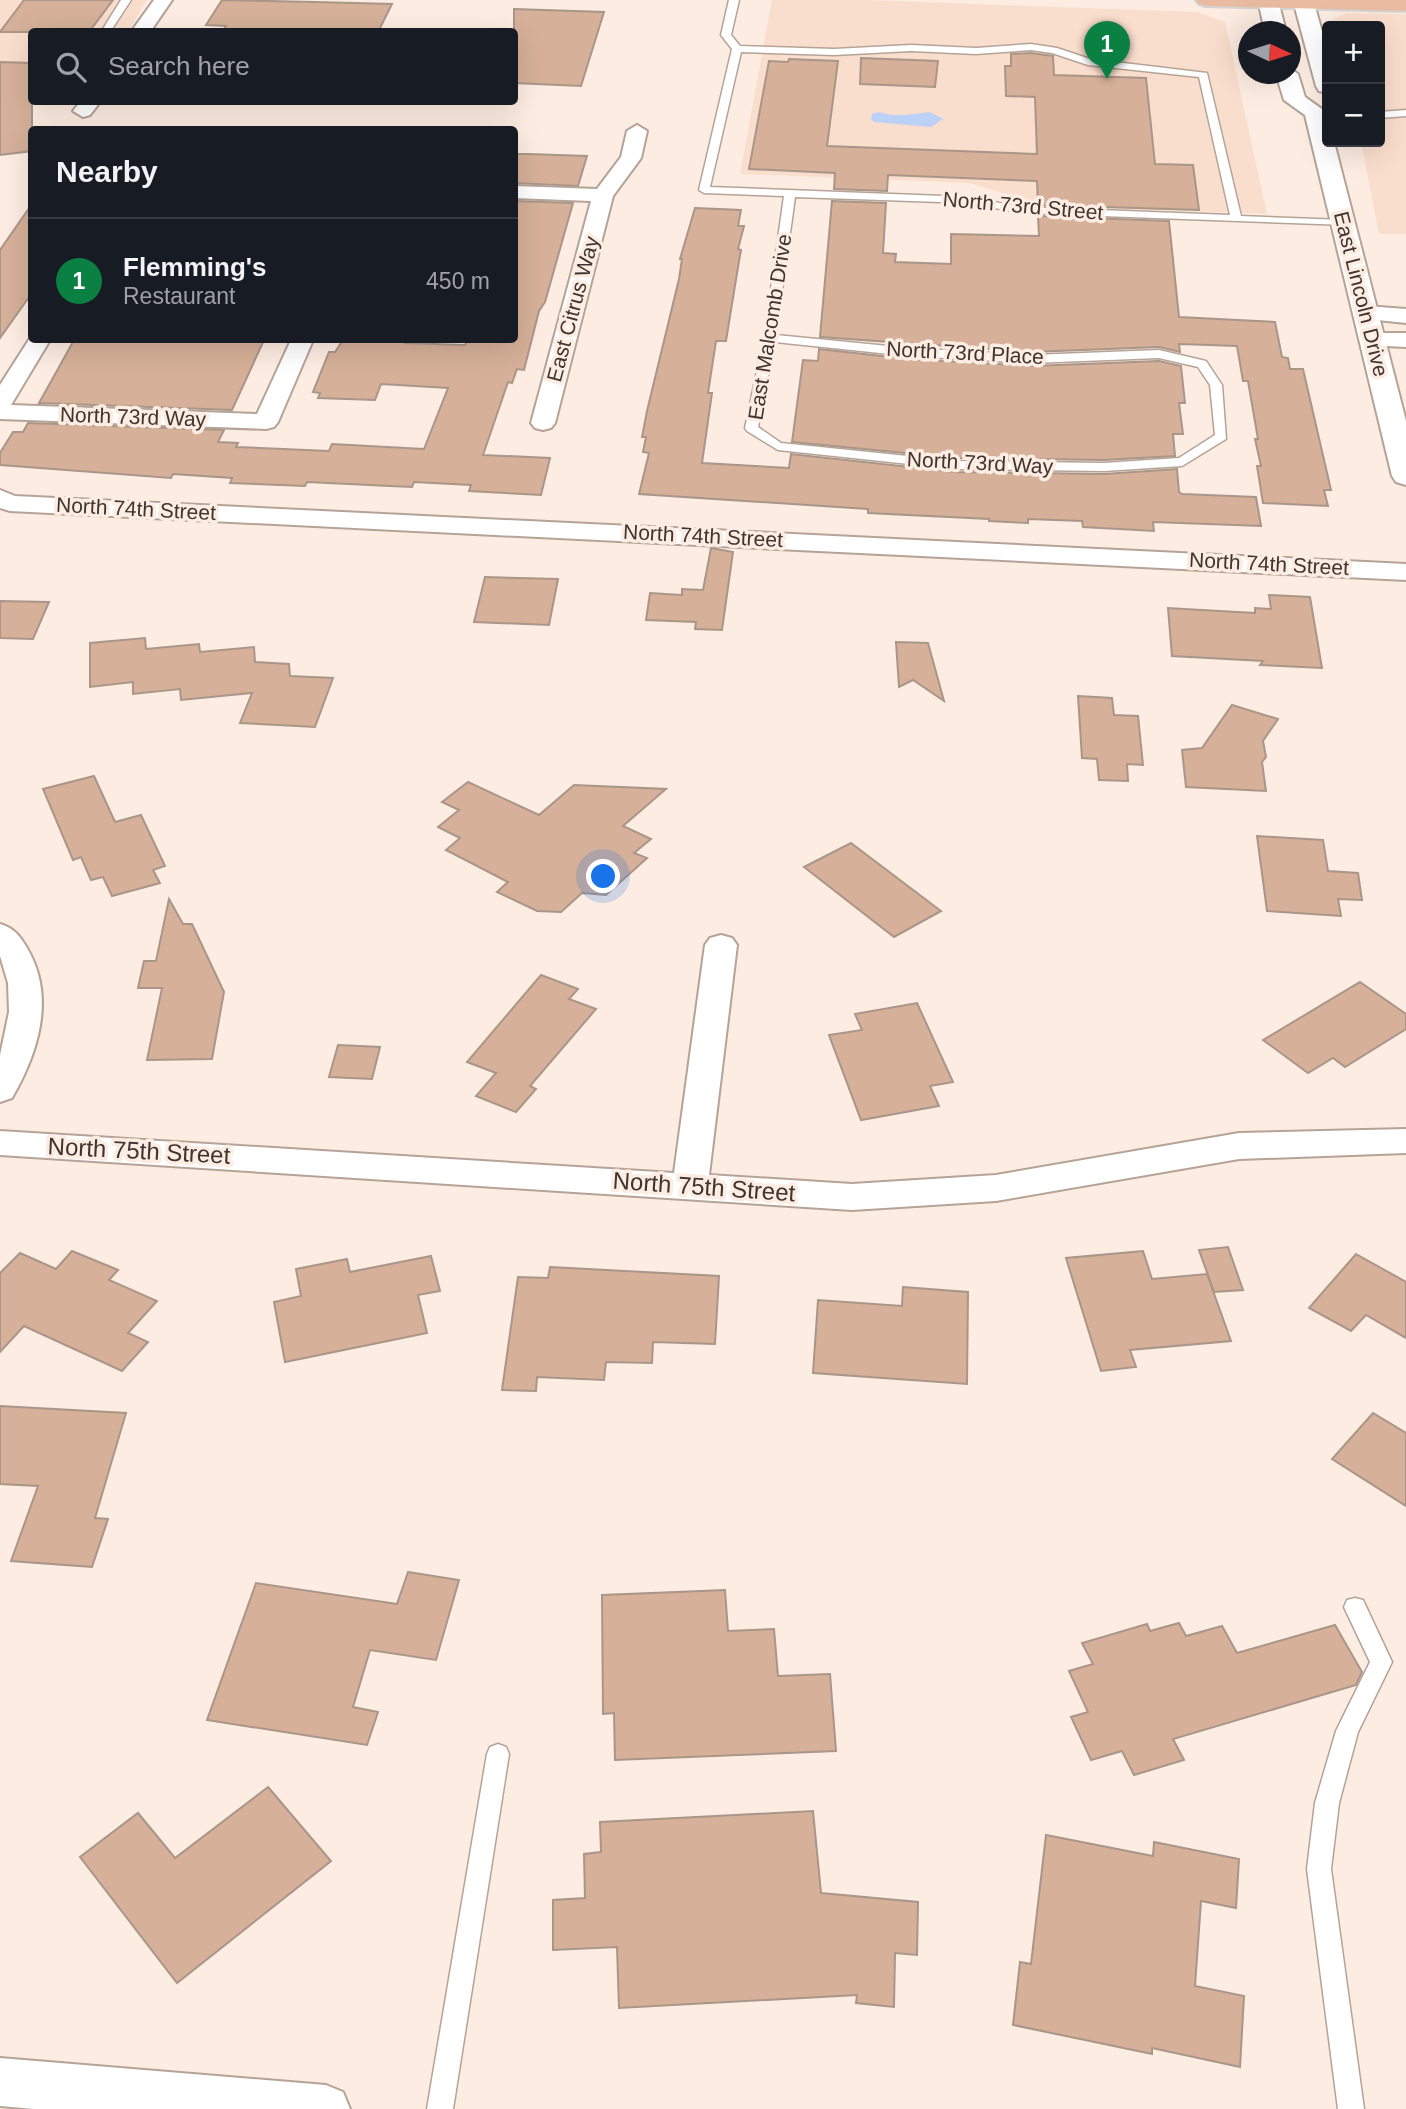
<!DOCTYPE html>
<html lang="en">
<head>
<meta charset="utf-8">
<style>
	:root { --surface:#171b24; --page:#20242c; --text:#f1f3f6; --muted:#9ea1a6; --line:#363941; --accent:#0b8043 }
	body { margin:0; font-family:Helvetica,sans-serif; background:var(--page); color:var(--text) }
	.controls { position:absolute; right:21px; top:21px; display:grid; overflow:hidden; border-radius:7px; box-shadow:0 7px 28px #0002 }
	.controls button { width:63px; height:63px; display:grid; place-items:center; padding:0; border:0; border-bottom:2px solid var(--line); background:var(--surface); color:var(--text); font:35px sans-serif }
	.compass { position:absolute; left:1238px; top:21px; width:63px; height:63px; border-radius:50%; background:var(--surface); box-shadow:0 7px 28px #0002; rotate:94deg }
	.you { position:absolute; left:604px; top:877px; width:24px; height:24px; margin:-18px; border:5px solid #fff; border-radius:50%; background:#1a73e8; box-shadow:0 0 0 10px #1a73e833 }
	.badge { display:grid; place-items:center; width:46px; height:46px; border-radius:50%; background:var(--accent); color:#fff; font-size:23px; font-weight:700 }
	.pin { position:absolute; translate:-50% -58px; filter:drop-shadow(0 2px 4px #0008) }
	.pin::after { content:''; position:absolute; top:37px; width:24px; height:21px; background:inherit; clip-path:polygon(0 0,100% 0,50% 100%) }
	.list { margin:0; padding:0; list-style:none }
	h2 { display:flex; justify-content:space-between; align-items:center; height:91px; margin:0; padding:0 28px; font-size:30px }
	h2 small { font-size:23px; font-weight:400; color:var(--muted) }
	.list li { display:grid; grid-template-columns:46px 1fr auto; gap:21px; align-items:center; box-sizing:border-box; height:126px; padding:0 28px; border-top:2px solid var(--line) }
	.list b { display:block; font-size:26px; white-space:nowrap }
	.list p { margin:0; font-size:23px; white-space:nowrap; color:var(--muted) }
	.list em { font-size:23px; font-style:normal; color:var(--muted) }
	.icon { flex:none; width:38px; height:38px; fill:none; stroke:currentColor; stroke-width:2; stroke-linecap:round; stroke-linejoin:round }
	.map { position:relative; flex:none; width:1406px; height:2109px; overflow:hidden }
	.search { position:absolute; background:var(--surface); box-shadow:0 7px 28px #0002; left:28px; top:28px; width:490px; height:77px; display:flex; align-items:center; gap:18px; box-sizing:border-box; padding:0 24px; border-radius:7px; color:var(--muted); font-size:26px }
	.panel { position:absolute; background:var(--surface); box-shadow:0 7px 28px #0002; left:28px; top:126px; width:490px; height:217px; border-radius:7px }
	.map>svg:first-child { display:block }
	.built { fill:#fadecd }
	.water { fill:#bbd2f6 }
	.building { fill:#d6b098; stroke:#a99689; stroke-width:2 }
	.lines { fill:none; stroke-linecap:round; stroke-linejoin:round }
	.service-casing { stroke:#b6a397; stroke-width:3 }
	.minor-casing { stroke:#b6a397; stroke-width:4 }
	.secondary-casing { stroke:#b6a397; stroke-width:4 }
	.primary-casing { stroke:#d5d3d1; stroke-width:4 }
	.service { fill:#fff; fill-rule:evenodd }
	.minor { fill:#fff; fill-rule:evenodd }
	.secondary { fill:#fff; fill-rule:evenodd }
	.primary { fill:#e9bca2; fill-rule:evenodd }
	.labels { text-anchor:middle; stroke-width:7; stroke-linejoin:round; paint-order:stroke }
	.far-street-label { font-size:21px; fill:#3e3530; stroke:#fdece1 }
	.street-label { font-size:24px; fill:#3e3530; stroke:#fdece1 }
</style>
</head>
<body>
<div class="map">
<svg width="1406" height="2109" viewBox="0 0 1406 2109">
	<rect width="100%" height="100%" fill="#fdece1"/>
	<g class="built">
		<path d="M 0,0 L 147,0 L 128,31 L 32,32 L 32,102 L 84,102 L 82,104 L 0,101 Z"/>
		<path d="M 772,0 L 868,0 L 1197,12 L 1225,22 L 1267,214 L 1044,206 L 969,183 L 740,174 Z"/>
		<path d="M 1347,13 L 1406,14 L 1406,234 L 1379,234 L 1361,142 L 1380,142 L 1380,26 L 1330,26 L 1328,21 Z"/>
	</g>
	<path class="water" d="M 879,112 C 897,118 912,114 930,112 L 943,119 L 931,127 L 874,122 L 871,119 L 872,114 Z"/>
	<g class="building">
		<path d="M 24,0 L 113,0 L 89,32 L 0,32 Z"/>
		<path d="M 222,0 L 315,2 L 392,4 L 378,32 L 222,32 L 226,26 L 206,25 Z"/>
		<path d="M 514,9 L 604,12 L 581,86 L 514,83 Z"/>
		<path d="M 1031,53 L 1053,56 L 1054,75 L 1146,78 L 1155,164 L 1193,165 L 1199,210 L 1038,205 L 1037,181 L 888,175 L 887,191 L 834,189 L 835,173 L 749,169 L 769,61 L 788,62 L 789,59 L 838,61 L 827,146 L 1037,154 L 1035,97 L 1006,96 L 1005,66 L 1011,66 L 1011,54 Z"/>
		<path d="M 861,58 L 938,61 L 935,87 L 860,84 Z"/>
		<path d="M 0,62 L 32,63 L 32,151 L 0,155 Z"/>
		<path d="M 514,154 L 528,154 L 587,156 L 578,186 L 514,183 Z"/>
		<path d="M 514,201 L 573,203 L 545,302 L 539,311 L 524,370 L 517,369 L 512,383 L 508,382 L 483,455 L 550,458 L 541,495 L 469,491 L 471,485 L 414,482 L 412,487 L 390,486 L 307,482 L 305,486 L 230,483 L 232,478 L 173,474 L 171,478 L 0,465 L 0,453 L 13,432 L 23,432 L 28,423 L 224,430 L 218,442 L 238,443 L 236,447 L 329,451 L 332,444 L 424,449 L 448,388 L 381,384 L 375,400 L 318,398 L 320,393 L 313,392 L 329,352 L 335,352 L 343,340 L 407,340 L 405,343 L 465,345 L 467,340 L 514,340 Z"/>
		<path d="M 832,201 L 886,203 L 883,253 L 896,254 L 895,262 L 951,264 L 951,234 L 1039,236 L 1038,216 L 1169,221 L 1179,317 L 1275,322 L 1282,357 L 1288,358 L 1290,369 L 1303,369 L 1331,490 L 1324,490 L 1328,506 L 1263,503 L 1257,466 L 1261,466 L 1255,439 L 1258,439 L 1248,381 L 1243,381 L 1237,346 L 1179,344 L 1180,352 L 1159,347 L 1032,352 L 820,337 Z"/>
		<path d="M 32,204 L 32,293 L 0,338 L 0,250 Z"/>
		<path d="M 695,208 L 741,210 L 738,226 L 744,226 L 738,249 L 741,250 L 739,261 L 726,341 L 716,341 L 708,393 L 712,393 L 702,463 L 789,468 L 791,454 L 956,472 L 1104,474 L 1177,469 L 1179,492 L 1182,494 L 1256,497 L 1261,526 L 1153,522 L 1154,531 L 1083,527 L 1082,521 L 1028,519 L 1028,523 L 989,521 L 989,519 L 868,513 L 868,509 L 639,494 L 649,453 L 643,452 L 646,437 L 642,437 L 647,411 L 679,279 L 682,259 L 680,259 Z"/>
		<path d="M 74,340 L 204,341 L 264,340 L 232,410 L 39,403 Z"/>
		<path d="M 819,349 L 909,359 L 1032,366 L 1159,361 L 1181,366 L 1185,403 L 1179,403 L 1183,434 L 1173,434 L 1175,456 L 1104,460 L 956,458 L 792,442 L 803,360 L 818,361 Z"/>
		<path d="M 711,548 L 733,552 L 722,630 L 695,629 L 696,622 L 646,620 L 650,593 L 682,595 L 682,589 L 703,590 Z"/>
		<path d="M 485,577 L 558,579 L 549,625 L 474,622 Z"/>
		<path d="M 1269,595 L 1310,597 L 1322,668 L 1260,665 L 1263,661 L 1172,656 L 1168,608 L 1255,613 L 1255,608 L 1271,609 Z"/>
		<path d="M 0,601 L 49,602 L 33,639 L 0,638 Z"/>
		<path d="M 145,638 L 146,649 L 199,644 L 200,652 L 254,647 L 255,662 L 289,664 L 290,676 L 333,678 L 315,727 L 240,723 L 252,693 L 181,700 L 180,689 L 133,694 L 133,682 L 90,687 L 90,643 Z"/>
		<path d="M 896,642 L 928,643 L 944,701 L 913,680 L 899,687 Z"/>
		<path d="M 1078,696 L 1112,698 L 1114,715 L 1138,716 L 1143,765 L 1127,764 L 1128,781 L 1099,780 L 1097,759 L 1082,758 Z"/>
		<path d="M 1232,705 L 1278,719 L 1263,741 L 1266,757 L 1262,762 L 1266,791 L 1186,787 L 1182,750 L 1202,748 Z"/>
		<path d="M 94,776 L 115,822 L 141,815 L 165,866 L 153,870 L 160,883 L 112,896 L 103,877 L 91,880 L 81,857 L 73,860 L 43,789 Z"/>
		<path d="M 468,782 L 539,815 L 574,785 L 666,789 L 623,826 L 651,839 L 634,853 L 647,858 L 606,895 L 582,893 L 561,912 L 537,911 L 497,892 L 508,882 L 446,850 L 460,838 L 438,827 L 459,810 L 442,802 Z"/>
		<path d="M 1257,836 L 1323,840 L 1328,871 L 1358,873 L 1362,900 L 1338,899 L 1341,916 L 1267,911 Z"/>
		<path d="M 851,843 L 941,911 L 894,937 L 804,867 Z"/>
		<path d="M 169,899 L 183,924 L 192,924 L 224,992 L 212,1059 L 147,1060 L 162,988 L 138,988 L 144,961 L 156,961 Z"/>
		<path d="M 541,975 L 578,989 L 569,999 L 596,1009 L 530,1086 L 536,1089 L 516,1112 L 476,1096 L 496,1073 L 467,1062 Z"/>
		<path d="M 1360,982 L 1406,1014 L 1406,1029 L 1345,1067 L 1333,1058 L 1308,1073 L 1263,1040 Z"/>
		<path d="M 917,1003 L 953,1082 L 930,1086 L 939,1106 L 861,1120 L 829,1035 L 862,1030 L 855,1014 Z"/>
		<path d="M 338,1045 L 380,1047 L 372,1079 L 329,1077 Z"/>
		<path d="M 1228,1247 L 1243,1290 L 1214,1292 L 1199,1250 Z"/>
		<path d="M 72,1251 L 118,1270 L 109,1280 L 157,1301 L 128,1333 L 148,1342 L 122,1371 L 24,1326 L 0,1352 L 0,1273 L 20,1253 L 56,1269 Z"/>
		<path d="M 1143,1251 L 1152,1279 L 1207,1274 L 1231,1341 L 1130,1350 L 1136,1367 L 1101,1371 L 1066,1258 Z"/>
		<path d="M 1356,1254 L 1406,1282 L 1406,1338 L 1366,1315 L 1351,1331 L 1309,1308 Z"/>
		<path d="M 431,1256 L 440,1291 L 418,1295 L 427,1333 L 285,1362 L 274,1302 L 301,1296 L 296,1269 L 347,1259 L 350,1272 Z"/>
		<path d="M 550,1267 L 719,1276 L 715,1344 L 653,1342 L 652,1363 L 606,1362 L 604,1380 L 537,1377 L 536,1391 L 502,1390 L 518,1277 L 548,1278 Z"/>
		<path d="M 903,1287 L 968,1292 L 967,1384 L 813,1373 L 818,1300 L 902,1306 Z"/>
		<path d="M 0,1406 L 126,1413 L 95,1518 L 108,1519 L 92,1567 L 11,1561 L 38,1486 L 0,1484 Z"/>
		<path d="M 1373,1413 L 1406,1433 L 1406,1506 L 1332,1459 Z"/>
		<path d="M 408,1572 L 459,1580 L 436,1660 L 370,1650 L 353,1707 L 378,1712 L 367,1745 L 207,1720 L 256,1583 L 397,1604 Z"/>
		<path d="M 725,1590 L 728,1631 L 774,1629 L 778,1676 L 830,1674 L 836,1751 L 615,1760 L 614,1713 L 603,1714 L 602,1595 Z"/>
		<path d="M 1179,1623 L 1186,1636 L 1222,1626 L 1237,1653 L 1335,1625 L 1362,1672 L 1356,1685 L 1173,1739 L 1184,1760 L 1134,1775 L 1122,1751 L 1091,1760 L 1071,1717 L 1088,1712 L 1069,1671 L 1093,1664 L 1082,1643 L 1147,1624 L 1150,1631 Z"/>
		<path d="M 268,1787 L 331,1861 L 177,1983 L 80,1857 L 138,1813 L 175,1858 Z"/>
		<path d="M 813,1811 L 821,1893 L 918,1902 L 917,1955 L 895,1953 L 894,2007 L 856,2003 L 857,1995 L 619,2008 L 617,1947 L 553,1950 L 553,1900 L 585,1898 L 584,1854 L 601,1852 L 600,1822 Z"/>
		<path d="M 1046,1835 L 1153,1856 L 1154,1842 L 1239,1859 L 1236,1908 L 1201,1901 L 1195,1986 L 1244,1996 L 1240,2067 L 1152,2048 L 1152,2054 L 1013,2025 L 1020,1962 L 1031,1964 Z"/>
	</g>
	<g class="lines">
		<defs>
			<g id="service">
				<path d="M 121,0 L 131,0 L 110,32 L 101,32 Z"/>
				<path d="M 729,0 L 739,0 L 731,35 L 740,46 L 834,49 L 911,45 L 976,48 L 1031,44 L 1057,48 L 1090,59 L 1207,73 L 1241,216 L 1343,220 L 1349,223 L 1347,225 L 1021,213 L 969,203 L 795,197 L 776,335 L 909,348 L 1032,355 L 1159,350 L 1206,361 L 1222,385 L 1226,439 L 1182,466 L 1104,471 L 956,469 L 778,450 L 747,431 L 745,428 L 764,338 L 784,196 L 704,193 L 699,190 L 732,49 L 721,35 ZM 1031,50 L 1052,53 L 1088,65 L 1199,77 L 1230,215 L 1021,207 L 969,197 L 710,187 L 741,52 L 834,55 L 911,51 L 976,54 ZM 775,342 L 909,356 L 1032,363 L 1159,358 L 1198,367 L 1210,385 L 1215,435 L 1179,458 L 1104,463 L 956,461 L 781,443 L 758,427 Z"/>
				<path d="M 1406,110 L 1406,116 L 1380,118 L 1380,112 Z"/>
				<path d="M 1355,1598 L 1363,1600 L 1392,1662 L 1358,1732 L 1339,1803 L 1331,1869 L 1364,2109 L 1338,2109 L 1307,1869 L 1315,1803 L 1336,1731 L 1370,1662 L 1344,1607 L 1347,1600 Z"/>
				<path d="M 498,1744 L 506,1747 L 509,1754 L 453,2109 L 427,2109 L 487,1754 L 490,1747 Z"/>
			</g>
			<g id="minor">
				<path d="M 154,0 L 172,0 L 150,32 L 131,32 Z"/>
				<path d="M 80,102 L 100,102 L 90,115 L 83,117 L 73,111 Z"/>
				<path d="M 637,125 L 647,131 L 641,158 L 613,196 L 555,423 L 551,428 L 543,430 L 535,428 L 531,423 L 591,201 L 514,198 L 514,186 L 597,189 L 621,157 L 627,131 Z"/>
				<path d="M 1366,306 L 1406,309 L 1406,323 L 1358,318 L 1355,313 L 1358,308 Z"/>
				<path d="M 1373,333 L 1406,333 L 1406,347 L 1365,345 L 1362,340 L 1365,335 Z"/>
				<path d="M 32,335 L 32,340 L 50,340 L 11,405 L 257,414 L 291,340 L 313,340 L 278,422 L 274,427 L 266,429 L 0,419 L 0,385 Z"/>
				<path d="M 0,490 L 15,496 L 1406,564 L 1406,580 L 10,511 L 0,508 Z"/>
				<path d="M 0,924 C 14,928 20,936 27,948 C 56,997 38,1053 12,1098 L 0,1102 L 0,1055 L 9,1012 L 8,983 L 0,956 Z"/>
				<path d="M 721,935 L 732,938 L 737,945 L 709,1175 L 852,1184 L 996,1175 L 1239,1133 L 1406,1129 L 1406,1153 L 1239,1159 L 996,1201 L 852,1210 L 0,1155 L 0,1131 L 674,1173 L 705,945 L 710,938 Z"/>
				<path d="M 0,2058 L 326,2085 L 343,2092 L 350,2109 L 34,2109 L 0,2106 Z"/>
			</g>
			<g id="secondary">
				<path d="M 1258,0 L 1278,0 L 1286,32 L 1265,32 Z"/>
				<path d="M 1293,0 L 1313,0 L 1327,49 L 1327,93 L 1319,91 L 1316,86 Z"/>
				<path d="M 1290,68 L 1298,74 L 1305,97 L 1326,112 L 1327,142 L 1334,142 L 1406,421 L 1406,485 L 1396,482 L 1392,476 L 1305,115 L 1284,100 L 1276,74 L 1290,74 Z"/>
			</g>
			<path id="primary" d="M 1196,0 L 1406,0 L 1406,11 L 1206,6 L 1199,4 Z"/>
		</defs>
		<use href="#service" class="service-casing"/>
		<use href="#minor" class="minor-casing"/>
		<use href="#secondary" class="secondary-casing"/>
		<use href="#primary" class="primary-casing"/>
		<use href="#service" class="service"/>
		<use href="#minor" class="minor"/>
		<use href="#secondary" class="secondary"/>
		<use href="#primary" class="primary"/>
	</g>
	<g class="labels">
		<g class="far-street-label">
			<text transform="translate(1023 206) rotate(5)" y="7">North 73rd Street</text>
			<text transform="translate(1361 294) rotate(76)" y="7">East Lincoln Drive</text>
			<text transform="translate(573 309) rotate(-75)" y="7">East Citrus Way</text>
			<text transform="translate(770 327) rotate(-81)" y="7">East Malcomb Drive</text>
			<text transform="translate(965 353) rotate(3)" y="7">North 73rd Place</text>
			<text transform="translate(133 417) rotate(2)" y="7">North 73rd Way</text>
			<text transform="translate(980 463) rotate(3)" y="7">North 73rd Way</text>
			<text transform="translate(136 509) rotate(3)" y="7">North 74th Street</text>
			<text transform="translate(703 536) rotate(3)" y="7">North 74th Street</text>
			<text transform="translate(1269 564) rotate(3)" y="7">North 74th Street</text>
		</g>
		<g class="street-label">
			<text transform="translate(139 1151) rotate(3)" y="8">North 75th Street</text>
			<text transform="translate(704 1187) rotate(4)" y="8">North 75th Street</text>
		</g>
	</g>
</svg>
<div class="controls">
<button>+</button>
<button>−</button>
</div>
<svg class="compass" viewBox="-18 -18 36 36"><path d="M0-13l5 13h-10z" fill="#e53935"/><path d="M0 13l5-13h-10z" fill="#9ea1a6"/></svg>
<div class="you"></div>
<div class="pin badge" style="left:1107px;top:79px">1</div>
<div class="search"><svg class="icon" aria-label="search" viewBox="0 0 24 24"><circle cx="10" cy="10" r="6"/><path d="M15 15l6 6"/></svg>Search here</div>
<section class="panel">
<h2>Nearby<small></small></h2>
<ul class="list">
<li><span class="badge">1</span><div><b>Flemming's</b><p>Restaurant</p></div><em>450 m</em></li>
</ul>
</section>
</div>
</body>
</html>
